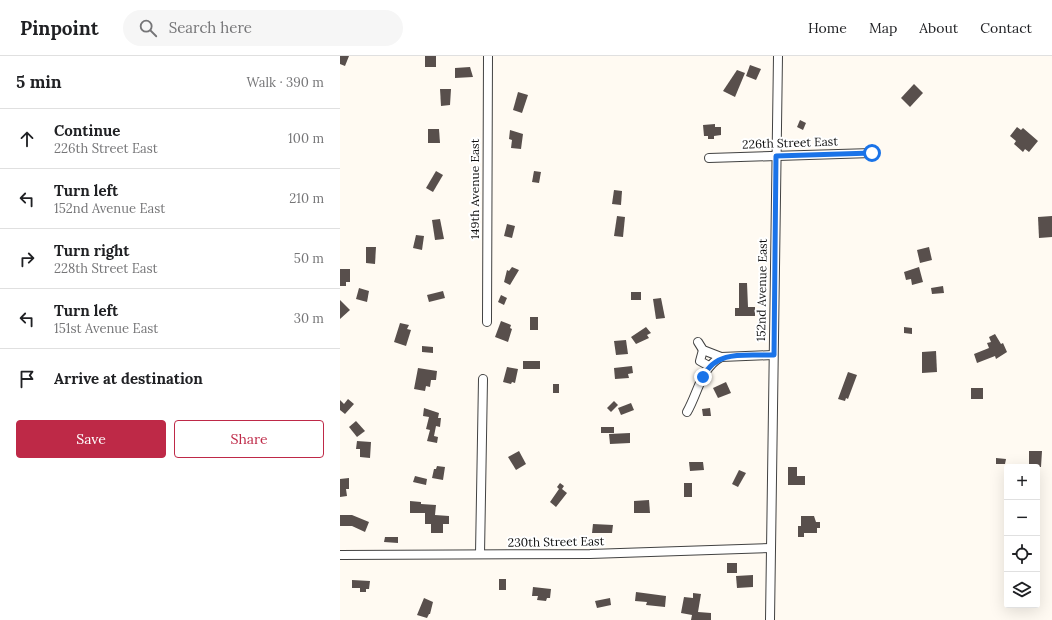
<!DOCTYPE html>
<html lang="en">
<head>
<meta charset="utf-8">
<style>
	:root { --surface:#fff; --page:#f6f6f6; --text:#202124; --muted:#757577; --line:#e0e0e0; --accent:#be2947 }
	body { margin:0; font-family:Lora,serif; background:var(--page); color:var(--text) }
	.controls { position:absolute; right:12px; bottom:12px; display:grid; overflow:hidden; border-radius:4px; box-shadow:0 4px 16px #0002 }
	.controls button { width:36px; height:36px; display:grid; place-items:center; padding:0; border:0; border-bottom:1px solid var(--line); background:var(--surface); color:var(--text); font:20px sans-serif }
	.stop { position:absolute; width:12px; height:12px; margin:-9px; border:3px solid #1a73e8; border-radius:50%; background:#fff }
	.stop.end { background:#1a73e8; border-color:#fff; box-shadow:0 1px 4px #0008 }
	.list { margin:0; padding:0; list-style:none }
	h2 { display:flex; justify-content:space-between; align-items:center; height:52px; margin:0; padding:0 16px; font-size:17px }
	h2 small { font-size:13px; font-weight:400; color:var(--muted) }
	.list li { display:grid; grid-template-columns:26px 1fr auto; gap:12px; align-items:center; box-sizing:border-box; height:60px; padding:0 16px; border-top:1px solid var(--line) }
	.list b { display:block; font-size:15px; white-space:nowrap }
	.list p { margin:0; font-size:13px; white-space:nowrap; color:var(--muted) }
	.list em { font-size:13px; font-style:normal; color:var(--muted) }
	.actions { display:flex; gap:8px; padding:12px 16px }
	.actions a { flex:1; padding:9px 0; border:1px solid var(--accent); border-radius:4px; text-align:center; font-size:14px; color:var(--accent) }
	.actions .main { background:var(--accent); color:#fff }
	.icon { flex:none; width:22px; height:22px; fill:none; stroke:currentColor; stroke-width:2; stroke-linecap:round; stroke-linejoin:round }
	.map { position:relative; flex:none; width:712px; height:564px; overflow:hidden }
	header { display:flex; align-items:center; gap:24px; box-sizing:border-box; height:56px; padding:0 20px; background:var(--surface); border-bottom:1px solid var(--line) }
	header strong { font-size:19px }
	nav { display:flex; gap:22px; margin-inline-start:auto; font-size:14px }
	.search { width:280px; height:36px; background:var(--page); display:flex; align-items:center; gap:10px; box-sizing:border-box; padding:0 14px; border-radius:22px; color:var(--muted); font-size:15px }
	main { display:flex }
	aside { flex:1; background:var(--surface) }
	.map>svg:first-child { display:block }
	.building { fill:#584f4c }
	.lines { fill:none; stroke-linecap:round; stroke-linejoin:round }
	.minor-casing { stroke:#424242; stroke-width:10 }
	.minor { stroke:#fff; stroke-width:8 }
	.route { stroke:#1a73e8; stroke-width:5 }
	.labels { text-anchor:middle; stroke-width:4; stroke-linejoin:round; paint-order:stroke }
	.street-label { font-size:12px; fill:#0f0f0f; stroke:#fff }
</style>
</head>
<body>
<header>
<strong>Pinpoint</strong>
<div class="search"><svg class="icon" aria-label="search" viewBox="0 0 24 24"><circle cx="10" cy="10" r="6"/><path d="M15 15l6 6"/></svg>Search here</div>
<nav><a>Home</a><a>Map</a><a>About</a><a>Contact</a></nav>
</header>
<main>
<aside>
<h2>5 min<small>Walk · 390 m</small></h2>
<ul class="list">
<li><svg class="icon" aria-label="ahead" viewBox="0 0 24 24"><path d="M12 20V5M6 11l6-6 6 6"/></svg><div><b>Continue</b><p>226th Street East</p></div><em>100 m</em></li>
<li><svg class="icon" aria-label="left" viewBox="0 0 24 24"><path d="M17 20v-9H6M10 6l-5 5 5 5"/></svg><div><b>Turn left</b><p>152nd Avenue East</p></div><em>210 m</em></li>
<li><svg class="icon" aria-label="right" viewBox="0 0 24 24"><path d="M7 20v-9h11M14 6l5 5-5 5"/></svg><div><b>Turn right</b><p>228th Street East</p></div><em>50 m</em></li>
<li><svg class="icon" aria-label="left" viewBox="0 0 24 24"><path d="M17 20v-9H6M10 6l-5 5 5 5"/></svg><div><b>Turn left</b><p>151st Avenue East</p></div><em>30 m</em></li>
<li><svg class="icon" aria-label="arrive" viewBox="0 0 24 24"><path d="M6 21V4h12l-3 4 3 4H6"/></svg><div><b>Arrive at destination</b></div></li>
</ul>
<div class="actions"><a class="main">Save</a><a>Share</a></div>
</aside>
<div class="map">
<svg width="712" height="564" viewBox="0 0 712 564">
	<rect width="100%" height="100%" fill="#fffaf2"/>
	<g class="building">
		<path d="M 0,0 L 9,0 L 5,10 L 0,8 Z"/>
		<rect x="85" y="0" width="11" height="11"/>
		<path d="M 410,9 L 421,13 L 416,24 L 406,20 Z"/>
		<path d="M 130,11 L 133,21 L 115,22 L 115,12 Z"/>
		<path d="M 397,14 L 405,17 L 395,41 L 383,35 Z"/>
		<path d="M 574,28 L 583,37 L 570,51 L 561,42 Z"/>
		<path d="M 100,33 L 111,33 L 110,49 L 101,50 Z"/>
		<path d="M 178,36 L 188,39 L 182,57 L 173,54 Z"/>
		<path d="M 460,64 L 466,67 L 463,74 L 457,71 Z"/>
		<path d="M 375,68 L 375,71 L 381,71 L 381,79 L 374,80 L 374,83 L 368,83 L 368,80 L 364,80 L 363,69 Z"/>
		<path d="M 677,71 L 681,74 L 683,72 L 698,85 L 689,96 L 685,93 L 683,96 L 674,88 L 676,85 L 670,80 Z"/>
		<path d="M 88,73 L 99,73 L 100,87 L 88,87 Z"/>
		<path d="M 170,74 L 183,78 L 181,93 L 171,92 L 172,84 L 169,83 Z"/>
		<path d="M 96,115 L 103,119 L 93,136 L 86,132 Z"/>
		<path d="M 194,115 L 201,116 L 199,127 L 192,126 Z"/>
		<path d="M 274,134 L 282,135 L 281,149 L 272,148 Z"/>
		<path d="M 277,160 L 285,161 L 283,181 L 274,180 Z"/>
		<path d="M 712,160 L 712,181 L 699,182 L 698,161 Z"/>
		<path d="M 100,163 L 104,183 L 95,184 L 92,164 Z"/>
		<path d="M 167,168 L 175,170 L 172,182 L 164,180 Z"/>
		<path d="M 76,179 L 84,180 L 82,194 L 73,192 Z"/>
		<path d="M 26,191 L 36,191 L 35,208 L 26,207 Z"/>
		<path d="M 589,191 L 592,204 L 580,207 L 577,194 Z"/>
		<path d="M 172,211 L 179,214 L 170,229 L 164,226 L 167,214 L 169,215 Z"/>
		<path d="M 579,211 L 583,226 L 572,229 L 571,223 L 566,224 L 564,216 Z"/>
		<path d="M 0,213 L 10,213 L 10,226 L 6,226 L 6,230 L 0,230 Z"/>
		<path d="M 399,227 L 407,227 L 408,251 L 415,251 L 415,260 L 395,260 L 395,252 L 399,252 Z"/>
		<path d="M 603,230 L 604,237 L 592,238 L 591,232 Z"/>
		<path d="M 19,232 L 29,235 L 27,246 L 16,243 Z"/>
		<path d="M 103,235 L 105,242 L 89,246 L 87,239 Z"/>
		<rect x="291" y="236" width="10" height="8"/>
		<path d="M 161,239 L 167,242 L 164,249 L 158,246 Z"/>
		<path d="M 321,242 L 325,262 L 316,263 L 313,243 Z"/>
		<path d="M 0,244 L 10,254 L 0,263 Z"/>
		<rect x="190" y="261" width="8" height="13"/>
		<path d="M 161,265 L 171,269 L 170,272 L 172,273 L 168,286 L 155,281 Z"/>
		<path d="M 60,267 L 69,269 L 67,273 L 71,274 L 66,290 L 54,286 Z"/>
		<path d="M 306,271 L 311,277 L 307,279 L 309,282 L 296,288 L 291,281 Z"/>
		<path d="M 564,271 L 572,272 L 572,278 L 564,277 Z"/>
		<path d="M 655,278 L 661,288 L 663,287 L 667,296 L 656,303 L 655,300 L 637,307 L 634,298 L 649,292 L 647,287 L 651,286 L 649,281 Z"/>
		<path d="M 286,284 L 288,298 L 276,299 L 274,285 Z"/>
		<path d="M 82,290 L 93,291 L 93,297 L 82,296 Z"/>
		<path d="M 596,295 L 597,316 L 582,317 L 582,296 Z"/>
		<rect x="183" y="305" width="17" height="8"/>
		<path d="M 292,310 L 293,317 L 288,318 L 289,322 L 275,323 L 274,312 Z"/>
		<path d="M 167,311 L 178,313 L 175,327 L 172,326 L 171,328 L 163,326 Z"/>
		<path d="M 78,312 L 97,315 L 96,324 L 91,324 L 90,331 L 86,330 L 85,335 L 74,333 Z"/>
		<path d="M 508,316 L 517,319 L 508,343 L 506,342 L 505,345 L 498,343 Z"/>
		<path d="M 386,326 L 391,337 L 378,342 L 373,332 Z"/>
		<rect x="213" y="328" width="6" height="9"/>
		<rect x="631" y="332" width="12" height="11"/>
		<path d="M 8,343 L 14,348 L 5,358 L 0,354 L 0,344 L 4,348 Z"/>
		<path d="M 274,345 L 278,349 L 271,356 L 267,352 Z"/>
		<path d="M 291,347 L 294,354 L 281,359 L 278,352 Z"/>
		<path d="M 84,352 L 99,357 L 98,362 L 101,362 L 100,371 L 96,370 L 94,380 L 98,381 L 97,387 L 87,385 L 90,374 L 86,373 L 89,361 L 83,360 Z"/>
		<path d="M 370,352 L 371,360 L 363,360 L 362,353 Z"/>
		<path d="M 16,365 L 25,375 L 17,381 L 9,371 Z"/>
		<rect x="261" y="371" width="13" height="6"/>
		<path d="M 290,377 L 290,387 L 270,388 L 269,378 Z"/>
		<path d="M 17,385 L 31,386 L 30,402 L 20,401 L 20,393 L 16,393 Z"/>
		<path d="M 179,395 L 186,408 L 176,414 L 168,401 Z"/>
		<path d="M 689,395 L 702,395 L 701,411 L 689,411 Z"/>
		<path d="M 656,402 L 666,403 L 665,408 L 656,408 Z"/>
		<path d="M 349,406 L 363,406 L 364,414 L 350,415 Z"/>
		<path d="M 97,410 L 105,411 L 103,424 L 92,422 L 94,413 L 96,413 Z"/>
		<path d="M 448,411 L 457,411 L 457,420 L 465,420 L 465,429 L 448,429 Z"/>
		<path d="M 399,414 L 406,417 L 398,431 L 392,428 Z"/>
		<path d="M 75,420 L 87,423 L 86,429 L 73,426 Z"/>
		<path d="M 9,422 L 9,433 L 6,433 L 7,440 L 0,441 L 0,423 Z"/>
		<path d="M 220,427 L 224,430 L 222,433 L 227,437 L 216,451 L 210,446 L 219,433 L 217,431 Z"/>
		<rect x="344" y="427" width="8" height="14"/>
		<path d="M 309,444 L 310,457 L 294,457 L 294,445 Z"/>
		<path d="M 70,445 L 81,446 L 81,448 L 96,449 L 95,459 L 109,460 L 109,468 L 103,468 L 103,477 L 91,477 L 91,468 L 85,468 L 85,457 L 70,457 Z"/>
		<path d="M 0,459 L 12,459 L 29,466 L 25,476 L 12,470 L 0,470 Z"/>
		<path d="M 461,460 L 474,460 L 476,466 L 480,466 L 480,472 L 477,472 L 477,477 L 464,477 L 464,481 L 458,481 L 458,470 L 461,470 Z"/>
		<path d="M 253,468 L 273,469 L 272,477 L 252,477 Z"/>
		<path d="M 45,481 L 58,481 L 58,487 L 44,486 Z"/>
		<rect x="387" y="507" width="10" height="10"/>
		<path d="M 413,519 L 413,531 L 397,532 L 396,520 Z"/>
		<rect x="159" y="523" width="7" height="11"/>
		<path d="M 12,524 L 30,525 L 29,533 L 26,533 L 26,536 L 20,536 L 20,532 L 12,532 Z"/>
		<path d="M 193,531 L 211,533 L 210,542 L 207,542 L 206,545 L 197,544 L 198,540 L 192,540 Z"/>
		<path d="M 296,536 L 326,540 L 325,551 L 306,549 L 307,546 L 295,545 Z"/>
		<path d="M 353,537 L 361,538 L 358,556 L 371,557 L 371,564 L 351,564 L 352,559 L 341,557 L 344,541 L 353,542 Z"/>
		<path d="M 84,542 L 93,546 L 90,558 L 89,558 L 87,562 L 77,559 Z"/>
		<path d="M 270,542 L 271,549 L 257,552 L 255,545 Z"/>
	</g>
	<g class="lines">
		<defs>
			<g id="minor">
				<path d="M 369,102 L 532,97"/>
				<path d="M 147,266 L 148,0"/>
				<path d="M 358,286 L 363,294 L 381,301"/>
				<path d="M 363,294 L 360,305 L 369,310"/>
				<path d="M 347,356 C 358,337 361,312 381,301 L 433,299"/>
				<path d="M 140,498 L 143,323"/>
				<path d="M 0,499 L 250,498 L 431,492"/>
				<path d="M 430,564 L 438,0"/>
			</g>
		</defs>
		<use href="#minor" class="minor-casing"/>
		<use href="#minor" class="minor"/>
	</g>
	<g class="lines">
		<path class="route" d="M 363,321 C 376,293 406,300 434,299 L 436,100 L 532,97"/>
	</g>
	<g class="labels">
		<g class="street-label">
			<text transform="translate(450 87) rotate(-2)" y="4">226th Street East</text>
			<text transform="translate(135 133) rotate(-90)" y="4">149th Avenue East</text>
			<text transform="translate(422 234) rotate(-89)" y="4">152nd Avenue East</text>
			<text transform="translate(216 486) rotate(-1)" y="4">230th Street East</text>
		</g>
	</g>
</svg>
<div class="controls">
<button>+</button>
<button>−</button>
<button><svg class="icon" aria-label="locate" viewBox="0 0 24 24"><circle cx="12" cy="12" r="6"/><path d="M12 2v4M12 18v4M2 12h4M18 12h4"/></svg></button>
<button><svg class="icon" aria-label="layers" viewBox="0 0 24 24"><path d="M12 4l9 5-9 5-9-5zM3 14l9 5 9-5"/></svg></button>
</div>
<div class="stop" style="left:532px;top:97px"></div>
<div class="stop end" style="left:363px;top:321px"></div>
</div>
</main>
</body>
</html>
